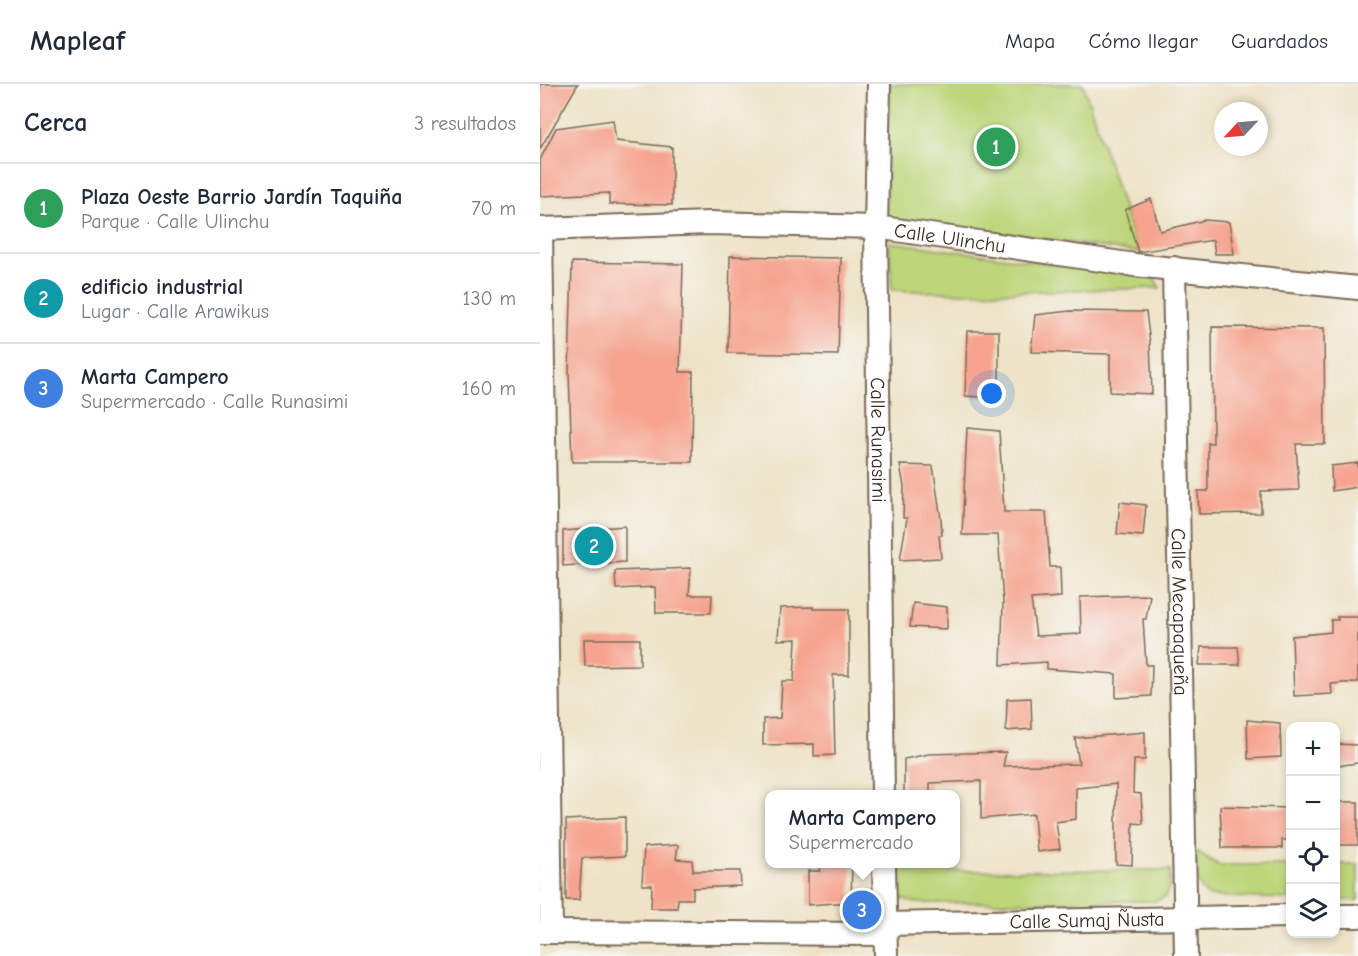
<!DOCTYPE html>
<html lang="es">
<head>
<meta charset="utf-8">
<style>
	:root { --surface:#fff; --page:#f6f6f7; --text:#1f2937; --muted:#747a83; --line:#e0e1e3; --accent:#1a73e8 }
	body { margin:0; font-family:"Comic Neue",sans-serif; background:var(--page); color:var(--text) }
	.controls { position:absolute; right:18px; bottom:18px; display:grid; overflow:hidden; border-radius:12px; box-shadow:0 3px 9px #0003 }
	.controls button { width:54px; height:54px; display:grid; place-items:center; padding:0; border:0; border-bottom:2px solid var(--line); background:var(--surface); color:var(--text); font:30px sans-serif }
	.compass { position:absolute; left:674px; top:18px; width:54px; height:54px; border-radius:50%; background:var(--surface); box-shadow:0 3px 9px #0003; rotate:244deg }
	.you { position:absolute; left:452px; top:310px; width:21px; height:21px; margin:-15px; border:4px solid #fff; border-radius:50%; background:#1a73e8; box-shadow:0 0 0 9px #1a73e833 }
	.badge { display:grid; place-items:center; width:39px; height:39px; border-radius:50%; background:var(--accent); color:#fff; font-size:20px; font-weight:700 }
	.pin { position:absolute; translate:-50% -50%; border:3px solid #fff; box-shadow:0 2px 6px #0006 }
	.popup { position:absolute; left:225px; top:706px; width:195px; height:78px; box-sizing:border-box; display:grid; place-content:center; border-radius:12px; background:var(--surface); filter:drop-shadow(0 2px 4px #0005); font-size:20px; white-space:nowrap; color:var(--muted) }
	.popup b { font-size:22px; color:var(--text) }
	.popup::after { content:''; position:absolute; left:50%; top:100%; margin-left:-12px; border:12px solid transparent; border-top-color:var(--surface) }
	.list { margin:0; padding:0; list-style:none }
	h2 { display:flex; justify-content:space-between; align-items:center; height:78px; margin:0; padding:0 24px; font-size:26px }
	h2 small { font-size:20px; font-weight:400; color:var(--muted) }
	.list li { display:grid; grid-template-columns:39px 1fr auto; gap:18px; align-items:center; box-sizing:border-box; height:90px; padding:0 24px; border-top:2px solid var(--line) }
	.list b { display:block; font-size:22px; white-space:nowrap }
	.list p { margin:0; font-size:20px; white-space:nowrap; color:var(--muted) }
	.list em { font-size:20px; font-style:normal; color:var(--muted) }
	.icon { flex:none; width:33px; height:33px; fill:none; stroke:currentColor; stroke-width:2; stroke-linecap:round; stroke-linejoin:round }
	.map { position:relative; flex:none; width:818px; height:872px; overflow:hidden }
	header { display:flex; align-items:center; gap:36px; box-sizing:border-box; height:84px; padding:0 30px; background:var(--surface); border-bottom:2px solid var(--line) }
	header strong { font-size:28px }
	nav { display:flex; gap:33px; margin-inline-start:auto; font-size:21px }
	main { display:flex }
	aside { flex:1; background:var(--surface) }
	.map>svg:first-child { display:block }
	.green { fill:#bed67a; stroke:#7c804c; stroke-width:1.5 }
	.building { fill:#f6a48f }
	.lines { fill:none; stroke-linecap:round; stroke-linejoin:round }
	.minor-casing { stroke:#7a6b59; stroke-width:26 }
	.minor { stroke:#fff; stroke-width:22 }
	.labels { text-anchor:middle; stroke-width:6; stroke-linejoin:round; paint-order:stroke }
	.street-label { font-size:20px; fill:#3b2a1e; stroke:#f6f6f2 }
</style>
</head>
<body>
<header>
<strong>Mapleaf</strong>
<nav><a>Mapa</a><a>Cómo llegar</a><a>Guardados</a></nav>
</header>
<main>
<aside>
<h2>Cerca<small>3 resultados</small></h2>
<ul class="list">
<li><span class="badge" style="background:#2e9e5b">1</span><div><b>Plaza Oeste Barrio Jardín Taquiña</b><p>Parque · Calle Ulinchu</p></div><em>70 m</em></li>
<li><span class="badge" style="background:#0f9aa8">2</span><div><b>edificio industrial</b><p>Lugar · Calle Arawikus</p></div><em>130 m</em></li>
<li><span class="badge" style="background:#3f7fe0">3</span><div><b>Marta Campero</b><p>Supermercado · Calle Runasimi</p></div><em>160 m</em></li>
</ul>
</aside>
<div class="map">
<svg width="818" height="872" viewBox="0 0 818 872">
	<rect width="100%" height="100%" fill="#f6f6f2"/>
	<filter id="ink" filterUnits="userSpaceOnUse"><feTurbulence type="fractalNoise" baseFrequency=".0167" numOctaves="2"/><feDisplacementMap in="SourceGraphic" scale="12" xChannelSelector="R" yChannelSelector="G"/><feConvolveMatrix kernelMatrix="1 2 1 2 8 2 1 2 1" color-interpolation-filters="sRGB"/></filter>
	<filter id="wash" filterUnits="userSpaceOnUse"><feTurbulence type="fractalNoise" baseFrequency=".008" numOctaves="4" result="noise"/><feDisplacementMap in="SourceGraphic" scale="24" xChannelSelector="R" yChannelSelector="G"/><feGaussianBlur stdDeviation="1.35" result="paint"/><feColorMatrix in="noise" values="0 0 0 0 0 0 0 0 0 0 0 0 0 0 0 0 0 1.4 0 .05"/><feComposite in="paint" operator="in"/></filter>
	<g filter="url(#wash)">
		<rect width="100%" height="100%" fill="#eee3c7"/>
		<g class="green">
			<path d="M 350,0 L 543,0 L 598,168 L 350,135 L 346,126 Z"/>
			<path d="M 349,158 L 614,194 L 620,204 L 422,209 L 352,206 Z"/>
			<path d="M 656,767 L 678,781 L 750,781 L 750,815 L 668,812 C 654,801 656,783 656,767 Z"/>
			<path d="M 351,780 L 360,780 L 369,787 L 630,786 L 630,802 L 625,813 L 615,817 L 377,819 C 352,816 353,801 351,780 Z"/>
			<rect x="796" y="780" width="22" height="36"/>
		</g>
		<g id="blocks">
			<g class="building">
				<path d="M 0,0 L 38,0 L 0,65 Z"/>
				<path d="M 73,36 L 76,57 L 132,63 L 132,121 L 69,120 L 69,109 L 0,112 L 0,76 L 16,44 Z"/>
				<path d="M 611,115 L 620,147 L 665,136 L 689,138 L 694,170 L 675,170 L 673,156 L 598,168 L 585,126 Z"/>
				<path d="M 190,172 L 301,174 L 298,271 L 188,269 Z"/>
				<path d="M 32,178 L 143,180 L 140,288 L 153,288 L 152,378 L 32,378 L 29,288 Z"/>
				<path d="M 530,227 L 606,228 L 610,259 L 612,310 L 570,308 L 570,270 L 491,268 L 495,231 Z"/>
				<path d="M 672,243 L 784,244 L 785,360 L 756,360 L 759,406 L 721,407 L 721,429 L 659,430 L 658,407 L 668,407 L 668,359 L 673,359 Z"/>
				<path d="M 427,247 L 459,247 L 459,314 L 425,312 Z"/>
				<path d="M 427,344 L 459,347 L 464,428 L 506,428 L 510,483 L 520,483 L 521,513 L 491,515 L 496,552 L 541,550 L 540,513 L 610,511 L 606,535 L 603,535 L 606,581 L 612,581 L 611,612 L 576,614 L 576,590 L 507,585 L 507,578 L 461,581 L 463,518 L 458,451 L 422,451 Z"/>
				<path d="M 818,379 L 818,403 L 792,407 L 791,382 Z"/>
				<path d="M 360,381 L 393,382 L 401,435 L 402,451 L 399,451 L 401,474 L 360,476 L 367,434 L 363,434 L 364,402 Z"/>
				<path d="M 580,418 L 606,421 L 603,452 L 577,450 Z"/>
				<path d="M 85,442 L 85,478 L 23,482 L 23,447 Z"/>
				<path d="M 151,484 L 149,511 L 172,511 L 171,529 L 116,529 L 115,503 L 76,505 L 75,487 Z"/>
				<path d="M 373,519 L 407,523 L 407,545 L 370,543 Z"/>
				<path d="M 273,523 L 273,525 L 309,525 L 309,591 L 293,591 L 295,671 L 274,672 L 274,660 L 223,661 L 223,635 L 240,634 L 242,597 L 254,597 L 256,555 L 238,556 L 240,524 Z"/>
				<path d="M 797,533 L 818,533 L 818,598 L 791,600 L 792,610 L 754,612 L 752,552 L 791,548 L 791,536 L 798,536 Z"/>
				<path d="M 44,555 L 100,555 L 100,581 L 45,582 Z"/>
				<path d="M 661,563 L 698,563 L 700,581 L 659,581 Z"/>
				<path d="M 491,614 L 492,645 L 466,647 L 467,615 Z"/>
				<path d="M 707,636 L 740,639 L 741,673 L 708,675 Z"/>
				<path d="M 605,648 L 605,676 L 594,676 L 593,709 L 601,710 L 603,740 L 593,739 L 592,781 L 576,780 L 576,700 L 536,704 L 536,735 L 516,738 L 520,765 L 497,768 L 494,730 L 441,735 L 441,697 L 390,699 L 390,711 L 364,711 L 364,675 L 389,670 L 466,668 L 463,682 L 539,680 L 535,654 Z"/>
				<path d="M 795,660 L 818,661 L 818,679 L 795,682 Z"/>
				<rect x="795" y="718" width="23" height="43"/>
				<path d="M 680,722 L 750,724 L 750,756 L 742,756 L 742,764 L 682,764 Z"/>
				<path d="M 85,733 L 85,772 L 42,774 L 39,816 L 26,816 L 26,736 Z"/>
				<path d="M 138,761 L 136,775 L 152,776 L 153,787 L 200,787 L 201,802 L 153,804 L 153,815 L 138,815 L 137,824 L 111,824 L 112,801 L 102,801 L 104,763 Z"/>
				<path d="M 281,780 L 312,780 L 311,818 L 268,821 L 268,787 L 280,787 Z"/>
			</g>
		</g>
	</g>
	<g filter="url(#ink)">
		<use href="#blocks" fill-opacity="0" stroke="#7a6b59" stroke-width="1.5"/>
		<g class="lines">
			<defs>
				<g id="minor">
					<path id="s1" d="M 339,0 L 336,143 L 343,710"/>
					<path id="s2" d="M 0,145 L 169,139 L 336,143 L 595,181 L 818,204"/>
					<path d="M 1,145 L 11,847"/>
					<path id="s3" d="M 634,184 L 646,872"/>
					<path d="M 344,780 L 346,872"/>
					<path d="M 796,832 L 818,832"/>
					<path id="s4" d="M 345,840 L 750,832"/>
					<path d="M 0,848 L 345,850"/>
				</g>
			</defs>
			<use href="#minor" class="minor-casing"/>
			<use href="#minor" class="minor"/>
		</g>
	</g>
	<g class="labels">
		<g class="street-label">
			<text dy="7" stroke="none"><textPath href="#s2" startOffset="411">Calle Ulinchu</textPath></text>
			<text dy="7" stroke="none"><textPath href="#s1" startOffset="356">Calle Runasimi</textPath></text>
			<text dy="7" stroke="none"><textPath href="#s3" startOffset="344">Calle Mecapaqueña</textPath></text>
			<text dy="7" stroke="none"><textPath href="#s4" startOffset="202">Calle Sumaj Ñusta</textPath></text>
		</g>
	</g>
</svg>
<div class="controls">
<button>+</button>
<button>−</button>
<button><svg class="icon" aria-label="locate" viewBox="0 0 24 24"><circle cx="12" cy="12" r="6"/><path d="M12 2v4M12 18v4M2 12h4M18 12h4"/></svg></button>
<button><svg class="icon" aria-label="layers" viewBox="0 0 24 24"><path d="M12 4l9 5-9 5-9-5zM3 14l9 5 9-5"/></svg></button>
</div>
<svg class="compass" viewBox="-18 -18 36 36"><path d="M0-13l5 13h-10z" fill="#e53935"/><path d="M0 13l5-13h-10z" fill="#747a83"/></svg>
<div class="you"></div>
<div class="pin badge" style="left:456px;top:63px;background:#2e9e5b">1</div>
<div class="pin badge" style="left:54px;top:462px;background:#0f9aa8">2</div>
<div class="pin badge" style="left:322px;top:826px;background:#3f7fe0">3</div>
<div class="popup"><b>Marta Campero</b>Supermercado</div>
</div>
</main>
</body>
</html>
